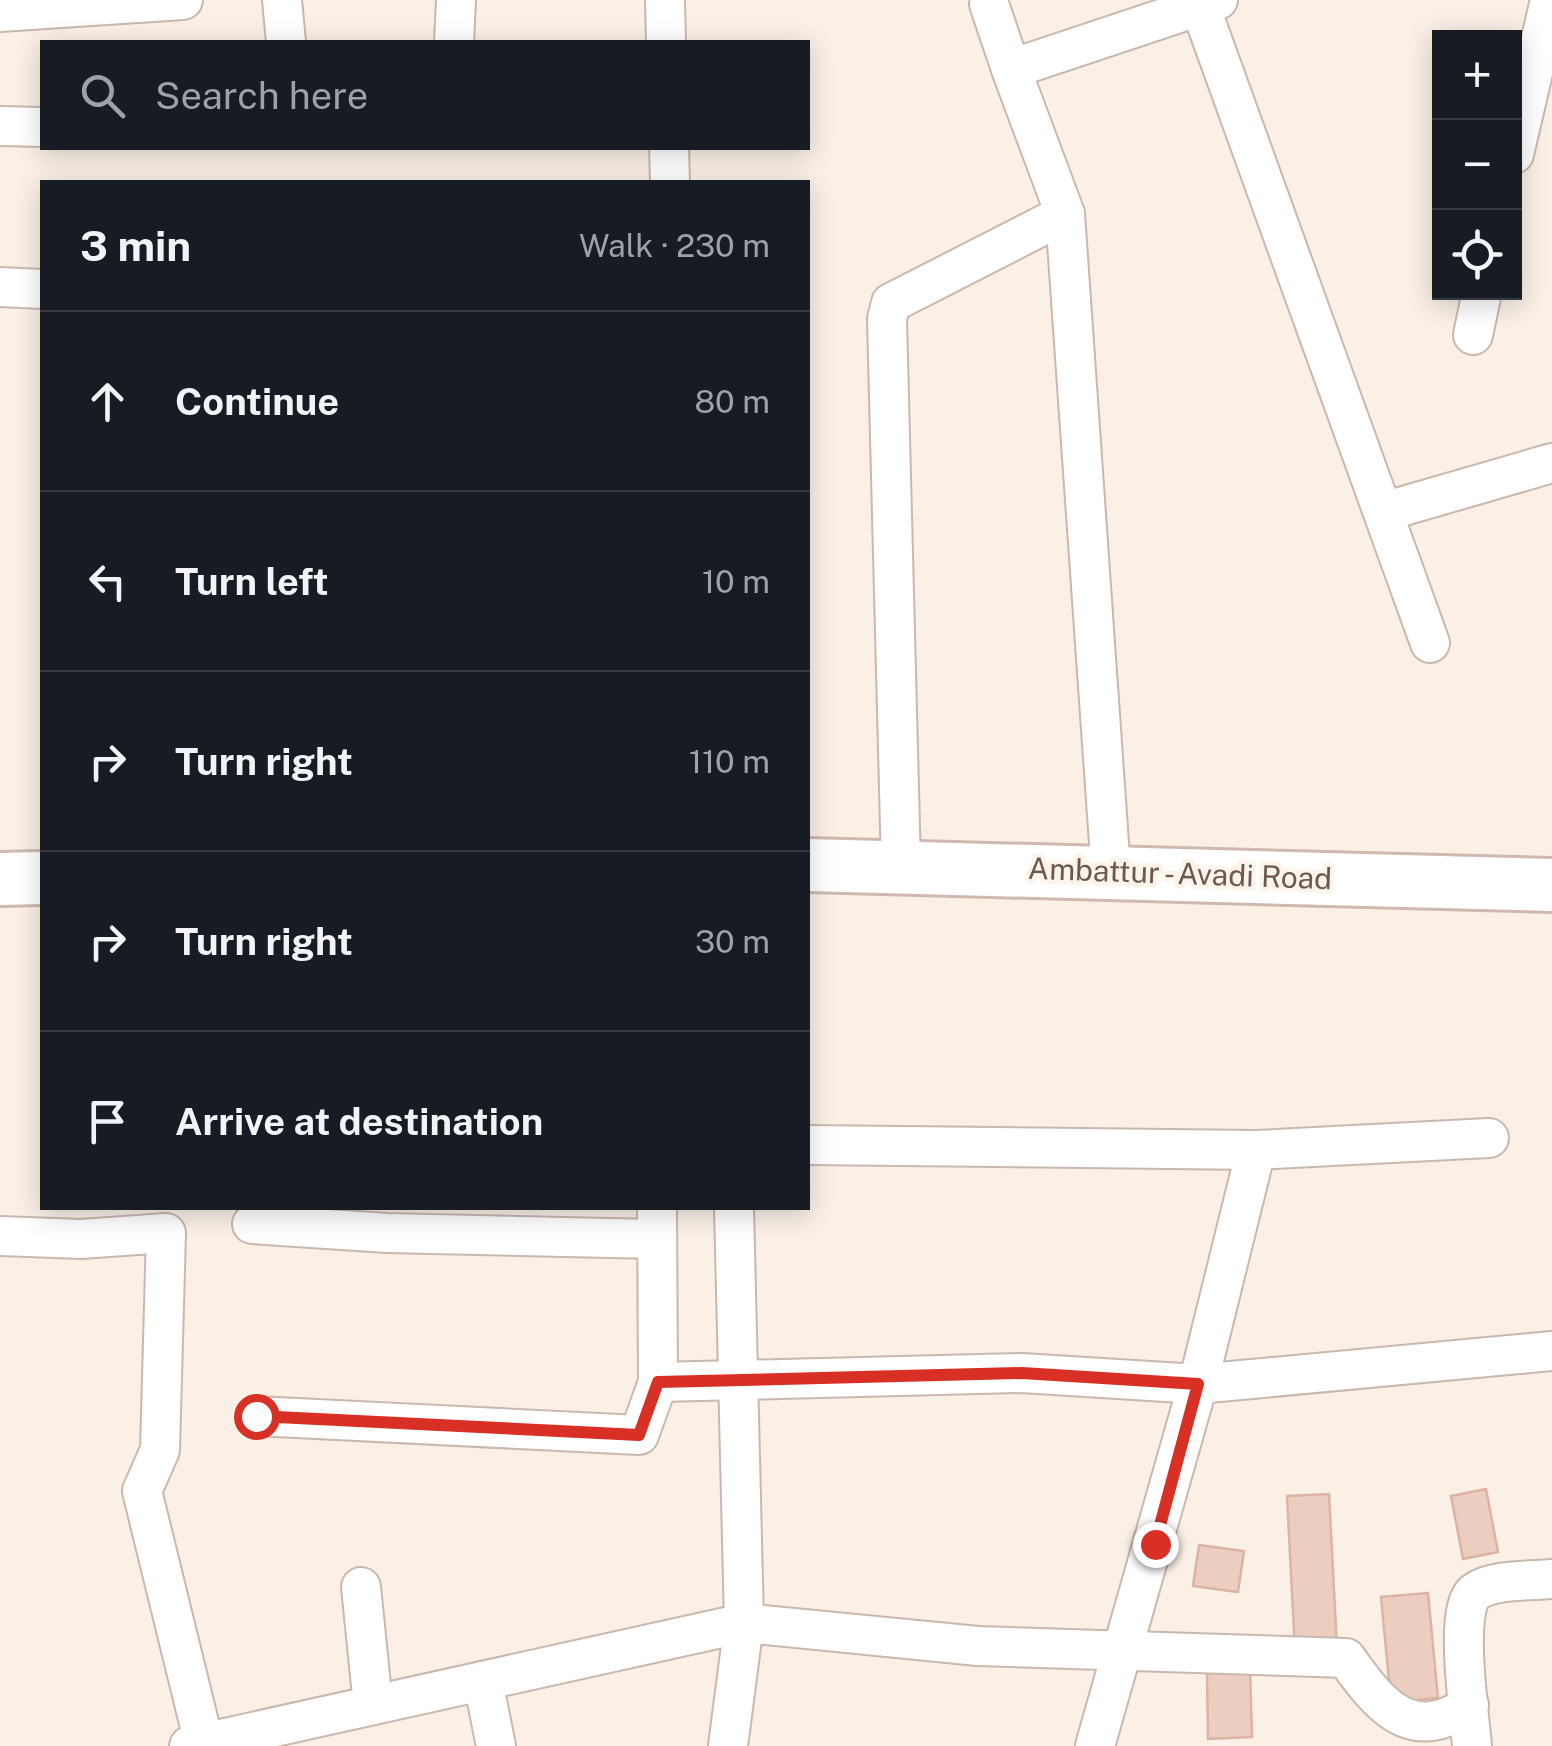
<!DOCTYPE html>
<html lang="en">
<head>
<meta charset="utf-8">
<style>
	:root { --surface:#171b24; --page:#20242c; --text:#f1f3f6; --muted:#9ea1a6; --line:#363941 }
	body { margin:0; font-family:"Public Sans",sans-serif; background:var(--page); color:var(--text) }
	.controls { position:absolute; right:30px; top:30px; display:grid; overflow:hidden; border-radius:0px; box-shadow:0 5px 25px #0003 }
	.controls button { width:90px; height:90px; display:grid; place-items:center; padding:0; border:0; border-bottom:2px solid var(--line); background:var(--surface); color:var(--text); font:50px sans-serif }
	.stop { position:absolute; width:30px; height:30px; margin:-22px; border:8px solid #d93025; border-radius:50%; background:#fff }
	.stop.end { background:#d93025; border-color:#fff; box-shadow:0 2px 10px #0008 }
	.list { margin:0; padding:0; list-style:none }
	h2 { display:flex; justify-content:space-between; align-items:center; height:130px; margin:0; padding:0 40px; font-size:42px }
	h2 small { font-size:32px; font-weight:400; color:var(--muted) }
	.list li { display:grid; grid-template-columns:65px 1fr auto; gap:30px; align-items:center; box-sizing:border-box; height:180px; padding:0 40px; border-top:2px solid var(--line) }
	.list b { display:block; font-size:38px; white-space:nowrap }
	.list em { font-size:32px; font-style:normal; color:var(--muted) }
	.icon { flex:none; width:55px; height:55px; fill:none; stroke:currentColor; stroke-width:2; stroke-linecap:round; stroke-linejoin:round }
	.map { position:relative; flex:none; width:1552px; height:1746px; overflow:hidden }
	.search { position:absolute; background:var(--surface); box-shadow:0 5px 25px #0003; left:40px; top:40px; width:770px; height:110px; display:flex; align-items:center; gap:25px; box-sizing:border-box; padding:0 35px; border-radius:0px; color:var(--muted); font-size:38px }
	.panel { position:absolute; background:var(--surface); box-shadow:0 5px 25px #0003; left:40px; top:180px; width:770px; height:1030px; border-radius:0px }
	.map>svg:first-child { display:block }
	.building { fill:#eccec1; stroke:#ddb3a3; stroke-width:2.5 }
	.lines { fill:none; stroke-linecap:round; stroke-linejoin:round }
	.street-casing { stroke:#cab8ae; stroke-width:42 }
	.secondary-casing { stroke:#cfb9af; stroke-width:58 }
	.street { stroke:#fff; stroke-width:38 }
	.secondary { stroke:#fff; stroke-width:52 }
	.route { stroke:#d93025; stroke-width:12 }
	.labels { text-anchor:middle; stroke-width:9; stroke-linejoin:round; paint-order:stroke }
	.street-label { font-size:30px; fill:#70574e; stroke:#fdf5ec }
</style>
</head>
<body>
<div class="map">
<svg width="1552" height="1746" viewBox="0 0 1552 1746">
	<rect width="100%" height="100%" fill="#faf0e6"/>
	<g class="building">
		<path d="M 1486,1489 L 1498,1552 L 1463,1559 L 1451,1496 Z"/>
		<path d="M 1329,1494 L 1337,1648 L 1295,1651 L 1287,1496 Z"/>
		<path d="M 1199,1545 L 1244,1551 L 1238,1592 L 1193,1586 Z"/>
		<path d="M 1428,1593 L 1438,1698 L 1391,1702 L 1381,1597 Z"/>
		<path d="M 1250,1670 L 1252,1737 L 1208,1739 L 1207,1671 Z"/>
	</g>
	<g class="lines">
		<defs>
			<g id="street">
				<path d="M 282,0 L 286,42"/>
				<path d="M 665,0 L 666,42"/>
				<path d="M 989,4 L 1011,69"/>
				<path d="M 1200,6 L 1430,643"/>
				<path d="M 0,12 L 183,0"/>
				<path d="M 454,42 L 456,0"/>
				<path d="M 0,126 L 42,127"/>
				<path d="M 669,148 L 670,182"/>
				<path d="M 1514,154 L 1550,0"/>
				<path d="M 1065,214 L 1111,872"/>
				<path d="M 0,287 L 42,289"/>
				<path d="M 1473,335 L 1482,292"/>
				<path d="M 1383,512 L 1552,463"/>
				<path d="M 901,867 L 887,319 L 891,303 L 1065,214 L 1011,69 L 1218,0"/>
				<path d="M 808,1145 L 1256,1150 L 1198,1384 L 1095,1746"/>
				<path d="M 1256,1150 L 1489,1138"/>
				<path d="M 252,1224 L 387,1233 L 655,1239"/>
				<path d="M 0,1236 L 81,1239 L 166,1233 L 160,1450 L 142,1491 L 204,1743"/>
				<path d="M 658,1382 L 1022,1373 L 1198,1384 L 1552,1351"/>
				<path d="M 256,1416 L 639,1435 L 658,1382 L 657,1208"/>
				<path d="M 361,1587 L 373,1705"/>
				<path d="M 483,1681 L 496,1746"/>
				<path d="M 189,1746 L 744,1623 L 734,1208"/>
				<path d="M 728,1746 L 744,1623 L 978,1646 L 1346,1658 C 1378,1703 1410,1746 1469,1705"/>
				<path d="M 1472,1746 C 1470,1718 1453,1608 1475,1592 C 1493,1579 1530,1581 1552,1579"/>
			</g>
			<g id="secondary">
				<path d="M 808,865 L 1552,885"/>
				<path d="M 0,879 L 42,878"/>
			</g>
		</defs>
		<use href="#street" class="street-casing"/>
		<use href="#secondary" class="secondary-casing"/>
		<use href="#street" class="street"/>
		<use href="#secondary" class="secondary"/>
	</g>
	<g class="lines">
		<path class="route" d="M 256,1416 L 639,1435 L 658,1382 L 1022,1373 L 1198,1384 L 1155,1544"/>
	</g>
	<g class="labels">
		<g class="street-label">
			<text transform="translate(1180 874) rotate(2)" y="10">Ambattur - Avadi Road</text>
		</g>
	</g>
</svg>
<div class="controls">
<button>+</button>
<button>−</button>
<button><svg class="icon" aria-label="locate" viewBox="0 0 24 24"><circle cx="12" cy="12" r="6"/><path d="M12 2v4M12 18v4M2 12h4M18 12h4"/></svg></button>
</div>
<div class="stop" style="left:256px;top:1416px"></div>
<div class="stop end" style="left:1155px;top:1544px"></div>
<div class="search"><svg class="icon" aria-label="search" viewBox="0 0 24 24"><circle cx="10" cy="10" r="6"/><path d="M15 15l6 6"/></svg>Search here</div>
<section class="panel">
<h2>3 min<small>Walk · 230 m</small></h2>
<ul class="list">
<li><svg class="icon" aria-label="ahead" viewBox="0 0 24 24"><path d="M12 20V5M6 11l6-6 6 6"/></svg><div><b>Continue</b></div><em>80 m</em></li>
<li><svg class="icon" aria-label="left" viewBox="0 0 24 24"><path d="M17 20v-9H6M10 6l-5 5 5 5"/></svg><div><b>Turn left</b></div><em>10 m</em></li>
<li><svg class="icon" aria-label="right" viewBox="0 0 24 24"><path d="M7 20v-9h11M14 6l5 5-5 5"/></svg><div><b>Turn right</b></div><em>110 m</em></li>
<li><svg class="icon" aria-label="right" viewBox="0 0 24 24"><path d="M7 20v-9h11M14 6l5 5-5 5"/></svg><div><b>Turn right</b></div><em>30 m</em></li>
<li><svg class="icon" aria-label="arrive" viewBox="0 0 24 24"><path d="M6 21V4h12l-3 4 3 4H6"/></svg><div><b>Arrive at destination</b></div></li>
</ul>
</section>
</div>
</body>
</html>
